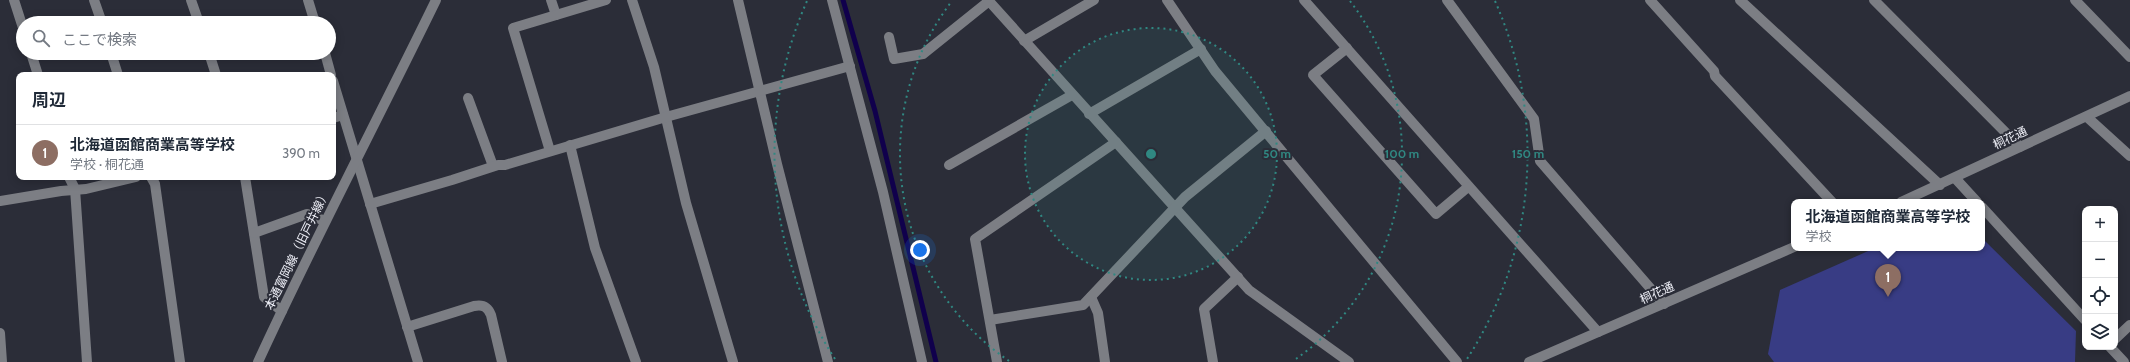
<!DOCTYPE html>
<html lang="ja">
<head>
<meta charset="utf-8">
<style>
	:root { --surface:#fff; --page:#f2f2f3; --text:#1f2937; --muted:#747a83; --line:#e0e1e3; --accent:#557237 }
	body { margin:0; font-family:Cabin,"Noto Sans JP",sans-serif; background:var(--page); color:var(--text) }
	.controls { position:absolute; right:12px; bottom:12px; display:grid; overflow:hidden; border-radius:8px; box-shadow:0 2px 10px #0003 }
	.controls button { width:36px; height:36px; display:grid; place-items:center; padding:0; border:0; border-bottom:1px solid var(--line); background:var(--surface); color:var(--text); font:20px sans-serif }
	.you { position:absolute; left:920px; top:250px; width:14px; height:14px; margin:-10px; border:3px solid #fff; border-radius:50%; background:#1a73e8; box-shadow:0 0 0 6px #1a73e833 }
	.badge { display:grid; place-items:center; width:26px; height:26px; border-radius:50%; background:var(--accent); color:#fff; font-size:13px; font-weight:700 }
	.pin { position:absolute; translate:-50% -33px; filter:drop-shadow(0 1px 2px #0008) }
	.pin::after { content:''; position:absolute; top:21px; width:14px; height:12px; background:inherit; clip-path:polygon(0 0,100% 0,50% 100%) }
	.popup { position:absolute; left:1791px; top:199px; width:194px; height:52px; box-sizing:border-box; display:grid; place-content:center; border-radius:8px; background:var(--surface); filter:drop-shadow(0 1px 3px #0005); font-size:13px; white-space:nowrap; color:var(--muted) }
	.popup b { font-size:15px; color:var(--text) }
	.popup::after { content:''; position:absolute; left:50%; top:100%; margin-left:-8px; border:8px solid transparent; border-top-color:var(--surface) }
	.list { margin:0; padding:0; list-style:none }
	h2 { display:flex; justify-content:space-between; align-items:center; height:52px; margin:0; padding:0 16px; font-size:17px }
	h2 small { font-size:13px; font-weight:400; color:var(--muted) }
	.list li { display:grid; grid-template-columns:26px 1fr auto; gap:12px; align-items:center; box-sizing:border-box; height:56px; padding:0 16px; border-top:1px solid var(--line) }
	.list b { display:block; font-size:15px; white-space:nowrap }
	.list p { margin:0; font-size:13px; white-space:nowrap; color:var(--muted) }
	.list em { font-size:13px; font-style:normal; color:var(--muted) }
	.icon { flex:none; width:22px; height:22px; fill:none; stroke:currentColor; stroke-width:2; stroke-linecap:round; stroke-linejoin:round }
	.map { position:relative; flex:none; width:2130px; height:362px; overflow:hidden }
	.search { position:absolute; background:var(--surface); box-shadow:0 2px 10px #0003; left:16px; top:16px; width:320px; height:44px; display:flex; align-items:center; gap:10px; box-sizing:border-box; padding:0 14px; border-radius:22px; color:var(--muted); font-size:15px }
	.panel { position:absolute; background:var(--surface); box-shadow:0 2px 10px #0003; left:16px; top:72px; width:320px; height:108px; border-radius:8px }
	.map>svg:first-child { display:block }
	.grass { fill:#383c84 }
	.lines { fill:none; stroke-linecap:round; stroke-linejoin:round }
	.stream { stroke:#10004c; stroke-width:5 }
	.minor { stroke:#7c7e84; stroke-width:10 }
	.ring { fill:none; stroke:#308882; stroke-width:2; stroke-dasharray:2 4 }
	.labels { text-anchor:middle; stroke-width:4; stroke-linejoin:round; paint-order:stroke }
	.street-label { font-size:12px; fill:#edeef6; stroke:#2b2d38 }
	.centre { fill:#308882; stroke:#2b2d38; stroke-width:2 }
	.ring-label { font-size:12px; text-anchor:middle; font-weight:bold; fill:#308882; stroke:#2b2d38; stroke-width:4; stroke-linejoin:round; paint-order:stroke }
</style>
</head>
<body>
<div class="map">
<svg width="2130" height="362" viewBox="0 0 2130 362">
	<rect width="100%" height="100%" fill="#2b2d38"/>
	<path class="grass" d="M 1982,238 L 2076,331 L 2075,362 L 1774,362 L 1768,354 L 1780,290 L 1875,248 L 1982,248 Z"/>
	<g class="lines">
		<path class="stream" d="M 843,0 L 875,111 L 936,362"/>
		<g class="minor">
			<path d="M 14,0 L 23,28"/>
			<path d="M 94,0 L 102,23"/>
			<path d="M 191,0 L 199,23"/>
			<path d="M 308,0 L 315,23"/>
			<path d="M 551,0 L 556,15"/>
			<path d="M 632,0 L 654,67 L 686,203 L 733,362"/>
			<path d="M 738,0 L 777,164 L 828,362"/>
			<path d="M 832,0 L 883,192 L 922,362"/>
			<path d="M 988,0 L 1249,290 L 1349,362"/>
			<path d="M 1167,0 L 1215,71 L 1457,362"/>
			<path d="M 1304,0 L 1598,332"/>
			<path d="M 1447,0 L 1534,119 L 1540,161 L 1664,304"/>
			<path d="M 1650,0 L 1714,71 L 1715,76 L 1832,202"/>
			<path d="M 1740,0 L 1940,185"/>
			<path d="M 1874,0 L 2020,147"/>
			<path d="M 2075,0 L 2130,57"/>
			<path d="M 889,37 L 894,59 L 923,54 L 989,1"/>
			<path d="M 1024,41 L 1094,0"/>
			<path d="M 1347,48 L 1313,75 L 1436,214 L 1468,187"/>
			<path d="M 31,53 L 38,75"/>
			<path d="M 111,53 L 118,75"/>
			<path d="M 209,53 L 216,75"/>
			<path d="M 325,53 L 331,75"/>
			<path d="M 333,81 L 418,362"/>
			<path d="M 468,98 L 493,166"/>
			<path d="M 1089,114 L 1201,49"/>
			<path d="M 2087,117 L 2130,156"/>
			<path d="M 333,118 L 343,115"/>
			<path d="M 570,145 L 595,248 L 636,362"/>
			<path d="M 550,151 L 513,28 L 606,0"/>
			<path d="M 949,165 L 1072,95"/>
			<path d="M 69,177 L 75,189 L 87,362"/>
			<path d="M 151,177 L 155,184 L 180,362"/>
			<path d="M 245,177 L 264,297 L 282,311"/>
			<path d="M 1955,178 L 1977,202"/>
			<path d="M 0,201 L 61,191 L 86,189 L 136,177"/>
			<path d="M 1901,202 L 2130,96"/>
			<path d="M 370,204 L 452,180 L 498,165 L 505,165 L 666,117 L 850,66"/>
			<path d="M 1982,207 L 2085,320"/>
			<path d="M 254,233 L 307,214 L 325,221"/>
			<path d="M 1091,297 L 1098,313 L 1105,362"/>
			<path d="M 990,320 L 1083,305 L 1185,197 L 1266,131"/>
			<path d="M 407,327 L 474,306 C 483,304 488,307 491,315 L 502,362"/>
			<path d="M 0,333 L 2,362"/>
			<path d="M 2115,339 L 2130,325"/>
			<path d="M 2110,347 L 2124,362"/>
			<path d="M 258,362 C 314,240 377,121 436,0"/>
			<path d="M 997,362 L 975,239 L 1116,142"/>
			<path d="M 1213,362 L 1204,309 L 1238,277"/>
			<path d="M 1529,362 L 1794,247"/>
		</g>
	</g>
	<circle cx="1151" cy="154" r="126" fill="#308882" fill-opacity=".12"/>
	<g class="ring">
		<circle cx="1151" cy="154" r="126"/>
		<path d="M1009 361A251 251 0 0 1 952 1M1350 1A251 251 0 0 1 1293 361"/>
		<path d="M835 359A377 377 0 0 1 807 1M1495 1A377 377 0 0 1 1467 359"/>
	</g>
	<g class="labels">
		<g class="street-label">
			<text transform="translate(2010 138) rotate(-25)" y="4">桐花通</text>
			<text transform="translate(297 250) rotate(-64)" y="4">本通富岡線（旧戸井線）</text>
			<text transform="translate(1657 293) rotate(-24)" y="4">桐花通</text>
		</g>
	</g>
	<circle cx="1151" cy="154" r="6" class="centre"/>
	<g class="ring-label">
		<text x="1277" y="158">50 m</text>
		<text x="1402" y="158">100 m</text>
		<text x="1528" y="158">150 m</text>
	</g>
</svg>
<div class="controls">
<button>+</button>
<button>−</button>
<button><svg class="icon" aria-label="locate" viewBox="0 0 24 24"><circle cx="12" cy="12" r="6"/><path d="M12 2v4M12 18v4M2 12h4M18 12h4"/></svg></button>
<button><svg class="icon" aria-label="layers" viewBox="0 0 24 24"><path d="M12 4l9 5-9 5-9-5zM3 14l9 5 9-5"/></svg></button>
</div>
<div class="you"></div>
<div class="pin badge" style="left:1888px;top:297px;background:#8d6e63">1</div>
<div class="popup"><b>北海道函館商業高等学校</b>学校</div>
<div class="search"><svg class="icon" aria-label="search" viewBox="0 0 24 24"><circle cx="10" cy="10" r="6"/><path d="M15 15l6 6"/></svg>ここで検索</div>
<section class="panel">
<h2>周辺<small></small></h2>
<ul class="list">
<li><span class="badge" style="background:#8d6e63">1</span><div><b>北海道函館商業高等学校</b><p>学校 · 桐花通</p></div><em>390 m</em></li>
</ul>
</section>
</div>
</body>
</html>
